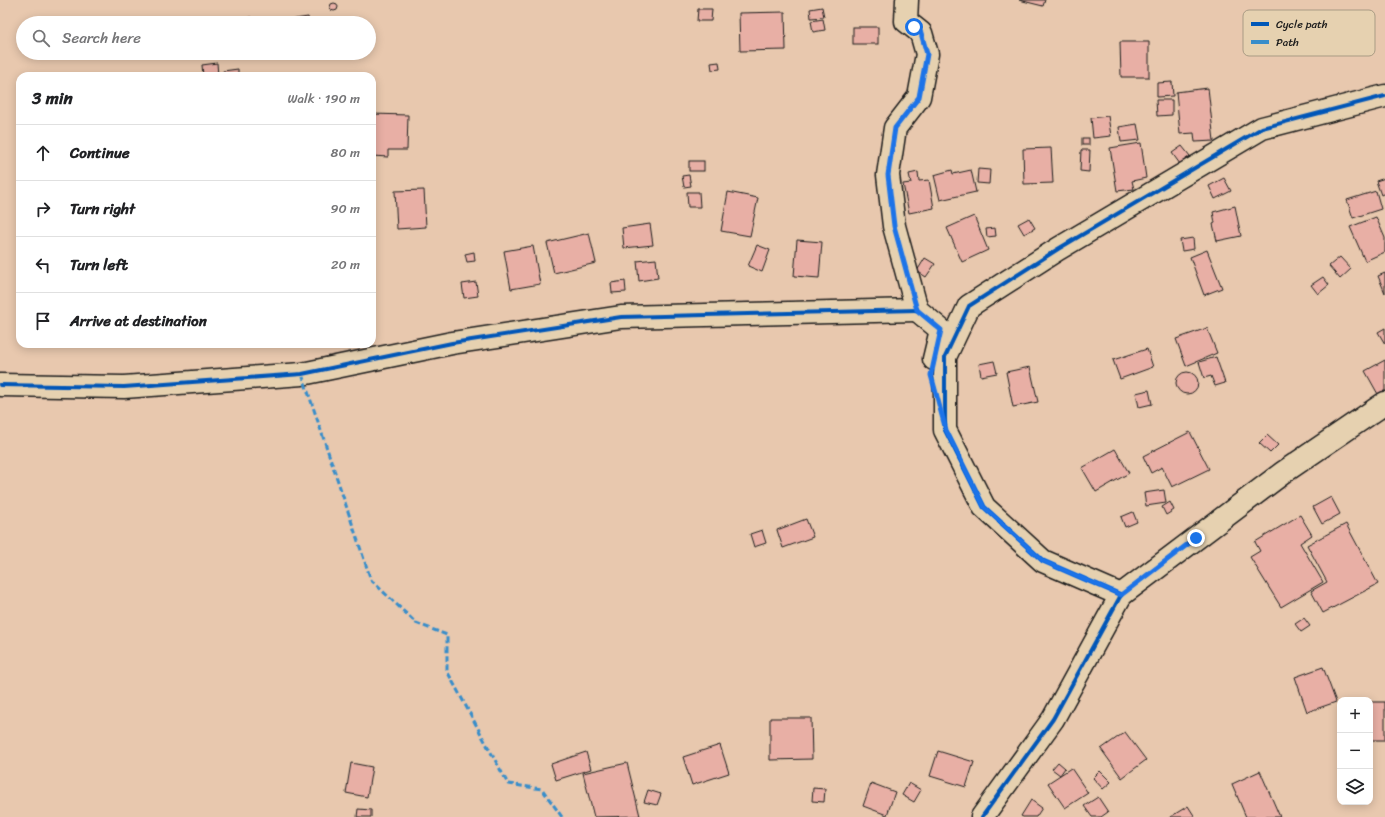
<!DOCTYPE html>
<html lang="en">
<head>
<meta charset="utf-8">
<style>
	:root { --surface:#fff; --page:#f2f2f2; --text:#202124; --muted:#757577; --line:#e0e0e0 }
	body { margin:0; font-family:Sriracha,sans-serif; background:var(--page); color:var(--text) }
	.controls { position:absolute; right:12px; bottom:12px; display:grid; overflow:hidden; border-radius:8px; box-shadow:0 2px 10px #0003 }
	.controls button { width:36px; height:36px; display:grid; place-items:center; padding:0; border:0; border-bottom:1px solid var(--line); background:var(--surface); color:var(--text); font:20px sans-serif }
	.stop { position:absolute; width:12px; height:12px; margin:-9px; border:3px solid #1a73e8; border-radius:50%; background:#fff }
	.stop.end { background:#1a73e8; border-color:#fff; box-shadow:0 1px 4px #0008 }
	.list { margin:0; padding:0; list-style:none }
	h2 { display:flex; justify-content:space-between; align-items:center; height:52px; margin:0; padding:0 16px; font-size:17px }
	h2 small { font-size:13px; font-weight:400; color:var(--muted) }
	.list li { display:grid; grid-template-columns:26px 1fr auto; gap:12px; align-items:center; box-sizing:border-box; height:56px; padding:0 16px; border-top:1px solid var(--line) }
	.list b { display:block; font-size:15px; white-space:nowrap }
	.list em { font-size:13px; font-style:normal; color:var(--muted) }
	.icon { flex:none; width:22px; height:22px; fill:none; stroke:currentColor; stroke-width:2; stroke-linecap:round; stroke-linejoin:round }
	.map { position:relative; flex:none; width:1385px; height:817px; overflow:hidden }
	.search { position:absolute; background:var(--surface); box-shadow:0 2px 10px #0003; left:16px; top:16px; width:360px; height:44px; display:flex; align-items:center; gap:10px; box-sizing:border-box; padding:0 14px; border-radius:22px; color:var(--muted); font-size:15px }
	.panel { position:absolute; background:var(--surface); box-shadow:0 2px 10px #0003; left:16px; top:72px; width:360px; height:276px; border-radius:12px }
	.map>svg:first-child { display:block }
	.building { fill:#e8afa5; stroke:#1c1c1c }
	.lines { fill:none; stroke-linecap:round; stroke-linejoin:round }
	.street-casing { stroke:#1c1c1c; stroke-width:25 }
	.street { stroke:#e6d1b0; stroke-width:22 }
	.quiet { stroke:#388dca; stroke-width:3; stroke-dasharray:6 3; stroke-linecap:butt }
	.cycleway-casing { stroke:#e6d1b0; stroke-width:6 }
	.cycleway { stroke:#0057b8; stroke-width:4 }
	.route { stroke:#1a73e8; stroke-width:5 }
	.key { fill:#e6d1b0; stroke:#a99b84; stroke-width:1 }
	.key-label { font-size:11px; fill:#1c1c1c }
</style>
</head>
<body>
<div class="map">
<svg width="1385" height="817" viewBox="0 0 1385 817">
	<rect width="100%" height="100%" fill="#e8c8ae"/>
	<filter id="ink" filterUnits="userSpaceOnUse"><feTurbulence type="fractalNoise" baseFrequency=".025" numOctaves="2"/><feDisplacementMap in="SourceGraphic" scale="8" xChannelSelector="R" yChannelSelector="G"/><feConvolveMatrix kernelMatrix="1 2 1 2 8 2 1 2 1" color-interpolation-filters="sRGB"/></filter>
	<g filter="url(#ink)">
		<g class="building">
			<path d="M 1019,0 L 1045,0 L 1043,6 Z"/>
			<circle cx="334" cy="7" r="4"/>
			<path d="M 822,7 L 824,17 L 811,18 L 810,9 Z"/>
			<path d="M 698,9 L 712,9 L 711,21 L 697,21 Z"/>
			<path d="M 785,12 L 786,50 L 740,51 L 739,13 Z"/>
			<path d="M 252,17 L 253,23 L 218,23 Z"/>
			<path d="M 308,17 L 309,23 L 283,23 L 283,21 Z"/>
			<path d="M 823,19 L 825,30 L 813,32 L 811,21 Z"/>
			<rect x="853" y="27" width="25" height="17"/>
			<path d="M 1120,42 L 1149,42 L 1149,77 L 1121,77 Z"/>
			<path d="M 288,53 L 314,53 L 315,55 L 289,59 Z"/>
			<path d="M 719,62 L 720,69 L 712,70 L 711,63 Z"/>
			<path d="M 217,63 L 218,76 L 203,76 L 202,65 Z"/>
			<path d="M 238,69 L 238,76 L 223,76 L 223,71 Z"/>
			<path d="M 1172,82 L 1173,96 L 1157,97 L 1157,83 Z"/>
			<path d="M 1208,88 L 1214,141 L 1195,142 L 1194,133 L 1180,134 L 1176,92 Z"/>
			<path d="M 1156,100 L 1172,100 L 1172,115 L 1157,116 Z"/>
			<path d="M 372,114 L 408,115 L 407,150 L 388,150 L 388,157 L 372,156 Z"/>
			<path d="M 1108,116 L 1111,136 L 1093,138 L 1091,118 Z"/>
			<path d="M 1137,124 L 1140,140 L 1121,142 L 1119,127 Z"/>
			<rect x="1082" y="138" width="7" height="7"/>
			<path d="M 1141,143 L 1146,178 L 1132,181 L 1134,189 L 1117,191 L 1110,148 Z"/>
			<path d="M 1182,146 L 1190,156 L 1180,164 L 1172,153 Z"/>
			<path d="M 1051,148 L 1053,183 L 1024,184 L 1023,149 Z"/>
			<path d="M 1081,150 L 1090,150 L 1089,172 L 1080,171 Z"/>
			<rect x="689" y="161" width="15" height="10"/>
			<path d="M 978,169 L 990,170 L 989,184 L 977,183 Z"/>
			<path d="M 952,170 L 953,174 L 971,170 L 976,192 L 940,200 L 934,175 Z"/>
			<path d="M 918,172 L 919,181 L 929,180 L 934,208 L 909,213 L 903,184 L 911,183 L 909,174 Z"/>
			<path d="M 689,175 L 691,186 L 684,187 L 682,176 Z"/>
			<path d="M 1224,178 L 1231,191 L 1215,199 L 1209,186 Z"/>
			<path d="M 1385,178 L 1385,193 L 1381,195 L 1376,181 Z"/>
			<path d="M 424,190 L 426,227 L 397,229 L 395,191 Z"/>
			<path d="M 1376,191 L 1381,209 L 1353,218 L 1347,200 Z"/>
			<path d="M 687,192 L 699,192 L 700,207 L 688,207 Z"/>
			<path d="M 728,192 L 758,198 L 750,236 L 721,231 Z"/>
			<path d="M 1235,206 L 1241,236 L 1217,241 L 1213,224 L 1215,223 L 1213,212 Z"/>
			<path d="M 974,216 L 988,250 L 962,262 L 947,228 Z"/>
			<path d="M 1376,217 L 1385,238 L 1385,252 L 1365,261 L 1350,227 Z"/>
			<path d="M 1029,218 L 1035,228 L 1024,234 L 1018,224 Z"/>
			<path d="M 650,224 L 653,245 L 624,248 L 622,228 Z"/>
			<path d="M 995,228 L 996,236 L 987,237 L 986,229 Z"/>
			<path d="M 589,233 L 596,263 L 554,273 L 547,243 Z"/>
			<path d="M 1193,238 L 1194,249 L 1182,251 L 1180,240 Z"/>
			<path d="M 797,240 L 822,242 L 819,278 L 794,276 Z"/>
			<path d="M 757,245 L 770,250 L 762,272 L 748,266 Z"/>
			<path d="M 533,246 L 540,284 L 511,289 L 504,251 Z"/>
			<path d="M 1207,250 L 1222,288 L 1204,295 L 1190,257 Z"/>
			<path d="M 474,252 L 475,261 L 467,262 L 465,254 Z"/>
			<path d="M 1340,257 L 1351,269 L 1340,279 L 1329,266 Z"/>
			<path d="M 925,258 L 935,264 L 926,277 L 917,271 Z"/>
			<path d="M 656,259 L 658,278 L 639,281 L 637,261 Z"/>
			<path d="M 1385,273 L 1385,293 L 1378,276 Z"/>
			<path d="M 1323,277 L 1329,285 L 1318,294 L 1311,285 Z"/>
			<path d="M 625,281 L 626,292 L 612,293 L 611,283 Z"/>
			<path d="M 476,282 L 478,296 L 464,298 L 462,284 Z"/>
			<path d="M 1207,328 L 1217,353 L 1186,366 L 1176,339 Z"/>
			<path d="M 1385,328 L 1385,344 L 1378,332 Z"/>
			<path d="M 1147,349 L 1153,367 L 1120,379 L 1113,360 Z"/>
			<path d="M 1216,357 L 1225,383 L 1215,386 L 1211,376 L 1204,378 L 1199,362 Z"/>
			<path d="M 1385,360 L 1385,393 L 1379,396 L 1365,371 Z"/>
			<path d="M 994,361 L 997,373 L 981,376 L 979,364 Z"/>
			<path d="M 1030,367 L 1038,402 L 1013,407 L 1006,372 Z"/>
			<circle cx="1187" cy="383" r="11"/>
			<path d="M 1149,390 L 1152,404 L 1139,407 L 1136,393 Z"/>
			<path d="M 1190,432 L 1209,469 L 1172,487 L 1162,467 L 1151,473 L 1143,456 Z"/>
			<path d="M 1267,435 L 1278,445 L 1270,453 L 1259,443 Z"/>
			<path d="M 1115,449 L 1129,473 L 1096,492 L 1082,468 Z"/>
			<path d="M 1164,490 L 1166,503 L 1146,506 L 1144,493 Z"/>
			<path d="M 1331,497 L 1340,514 L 1322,524 L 1313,507 Z"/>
			<path d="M 1170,502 L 1174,510 L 1166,515 L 1162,507 Z"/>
			<path d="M 1133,512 L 1137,522 L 1125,527 L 1121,517 Z"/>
			<path d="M 1300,515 L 1312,535 L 1300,543 L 1323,582 L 1281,607 L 1250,557 L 1260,551 L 1255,542 Z"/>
			<path d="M 806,519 L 813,537 L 783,548 L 777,530 Z"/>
			<path d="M 1346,524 L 1378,584 L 1323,613 L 1311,591 L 1327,582 L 1307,545 Z"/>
			<path d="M 762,530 L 766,543 L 754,547 L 750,534 Z"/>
			<path d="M 1304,618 L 1310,626 L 1301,632 L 1295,624 Z"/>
			<path d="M 1323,667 L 1336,702 L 1307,712 L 1295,677 Z"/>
			<rect x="1370" y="702" width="15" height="38"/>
			<path d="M 770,718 L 811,718 L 812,759 L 770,760 Z"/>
			<path d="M 1125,732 L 1146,760 L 1122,778 L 1101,749 Z"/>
			<path d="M 720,745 L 729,773 L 692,785 L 683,757 Z"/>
			<path d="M 938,751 L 974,762 L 966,787 L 930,776 Z"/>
			<path d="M 586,752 L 591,769 L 556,780 L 551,764 Z"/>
			<path d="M 1058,762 L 1065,768 L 1060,775 L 1052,769 Z"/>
			<path d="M 351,763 L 372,767 L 367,797 L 346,793 Z"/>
			<path d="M 627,763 L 640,816 L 594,817 L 583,773 Z"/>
			<path d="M 1071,768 L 1088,793 L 1065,808 L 1048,783 Z"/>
			<path d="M 1100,771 L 1111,782 L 1103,789 L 1093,778 Z"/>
			<path d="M 1260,771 L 1280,817 L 1246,817 L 1232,784 Z"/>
			<path d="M 871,783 L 895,792 L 887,815 L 863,806 Z"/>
			<path d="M 909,783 L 921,790 L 914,802 L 902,795 Z"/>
			<path d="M 813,788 L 825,789 L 824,802 L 812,801 Z"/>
			<path d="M 648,790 L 661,794 L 657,805 L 644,802 Z"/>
			<path d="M 1098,797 L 1108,812 L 1101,817 L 1092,817 L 1084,806 Z"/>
			<path d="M 1031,800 L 1042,808 L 1036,817 L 1023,817 L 1021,816 Z"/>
			<path d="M 1188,806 L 1195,817 L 1170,817 Z"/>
			<path d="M 358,809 L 371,810 L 371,817 L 357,817 Z"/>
		</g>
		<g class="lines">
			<defs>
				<g id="street">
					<path d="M 907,0 L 906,21 L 921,33 L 927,54 L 919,97 L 895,128 L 888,175 L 894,226 L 917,310 L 941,330 L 934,359"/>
					<path d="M 0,385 L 124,387 L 302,374 L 452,343 L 621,317 L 917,310"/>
					<path d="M 1121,595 L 1284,472 L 1385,403"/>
					<path d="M 982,817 L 1053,719 L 1121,595 L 1043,561 L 984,507 L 945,430 L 945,357 L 969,306 L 1058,249 L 1262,128 L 1385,96"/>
				</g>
			</defs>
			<use href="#street" class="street-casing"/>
			<use href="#street" class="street"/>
			<path class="quiet" d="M 302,374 L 371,580 L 416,623 L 447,635 L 447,671 L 508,784 L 542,789 L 562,817"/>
			<defs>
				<g id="cycleway">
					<path d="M 0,385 L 124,387 L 302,374 L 452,343 L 621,317 L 917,310"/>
					<path d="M 982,817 L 1053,719 L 1121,595 L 1043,561 L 984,507 L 945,430 L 945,357 L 969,306 L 1058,249 L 1262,128 L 1385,96"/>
				</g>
			</defs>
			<use href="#cycleway" class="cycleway-casing"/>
			<use href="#cycleway" class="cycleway"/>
		</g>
	</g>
	<g class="lines" filter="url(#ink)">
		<path class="route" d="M 914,27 L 921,33 L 927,54 L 919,97 L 895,128 L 888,175 L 894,226 L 917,310 L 941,330 L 931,375 L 946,430 L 984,507 L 1043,561 L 1121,595 L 1196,538"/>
	</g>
	<rect x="1243" y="10" width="132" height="46" rx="6" class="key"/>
	<rect x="1251" y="22" width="18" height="4" fill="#0057b8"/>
	<rect x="1251" y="40" width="18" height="4" fill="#388dca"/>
	<g class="key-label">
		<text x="1276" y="28">Cycle path</text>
		<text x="1276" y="46">Path</text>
	</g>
</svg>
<div class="controls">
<button>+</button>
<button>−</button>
<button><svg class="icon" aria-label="layers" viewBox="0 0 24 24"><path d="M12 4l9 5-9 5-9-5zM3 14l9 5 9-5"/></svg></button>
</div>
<div class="stop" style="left:914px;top:27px"></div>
<div class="stop end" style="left:1196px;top:538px"></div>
<div class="search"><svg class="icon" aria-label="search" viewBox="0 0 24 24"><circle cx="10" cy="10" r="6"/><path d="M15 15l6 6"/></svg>Search here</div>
<section class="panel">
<h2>3 min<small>Walk · 190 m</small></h2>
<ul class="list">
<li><svg class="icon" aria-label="ahead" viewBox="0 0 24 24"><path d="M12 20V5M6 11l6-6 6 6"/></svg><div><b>Continue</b></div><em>80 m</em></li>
<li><svg class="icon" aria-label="right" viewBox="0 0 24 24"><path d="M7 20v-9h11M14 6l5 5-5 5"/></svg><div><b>Turn right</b></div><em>90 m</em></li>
<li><svg class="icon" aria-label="left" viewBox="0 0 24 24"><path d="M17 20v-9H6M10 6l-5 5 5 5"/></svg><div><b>Turn left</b></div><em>20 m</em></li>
<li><svg class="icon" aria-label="arrive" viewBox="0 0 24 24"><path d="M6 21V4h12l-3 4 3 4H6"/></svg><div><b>Arrive at destination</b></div></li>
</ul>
</section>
</div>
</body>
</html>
